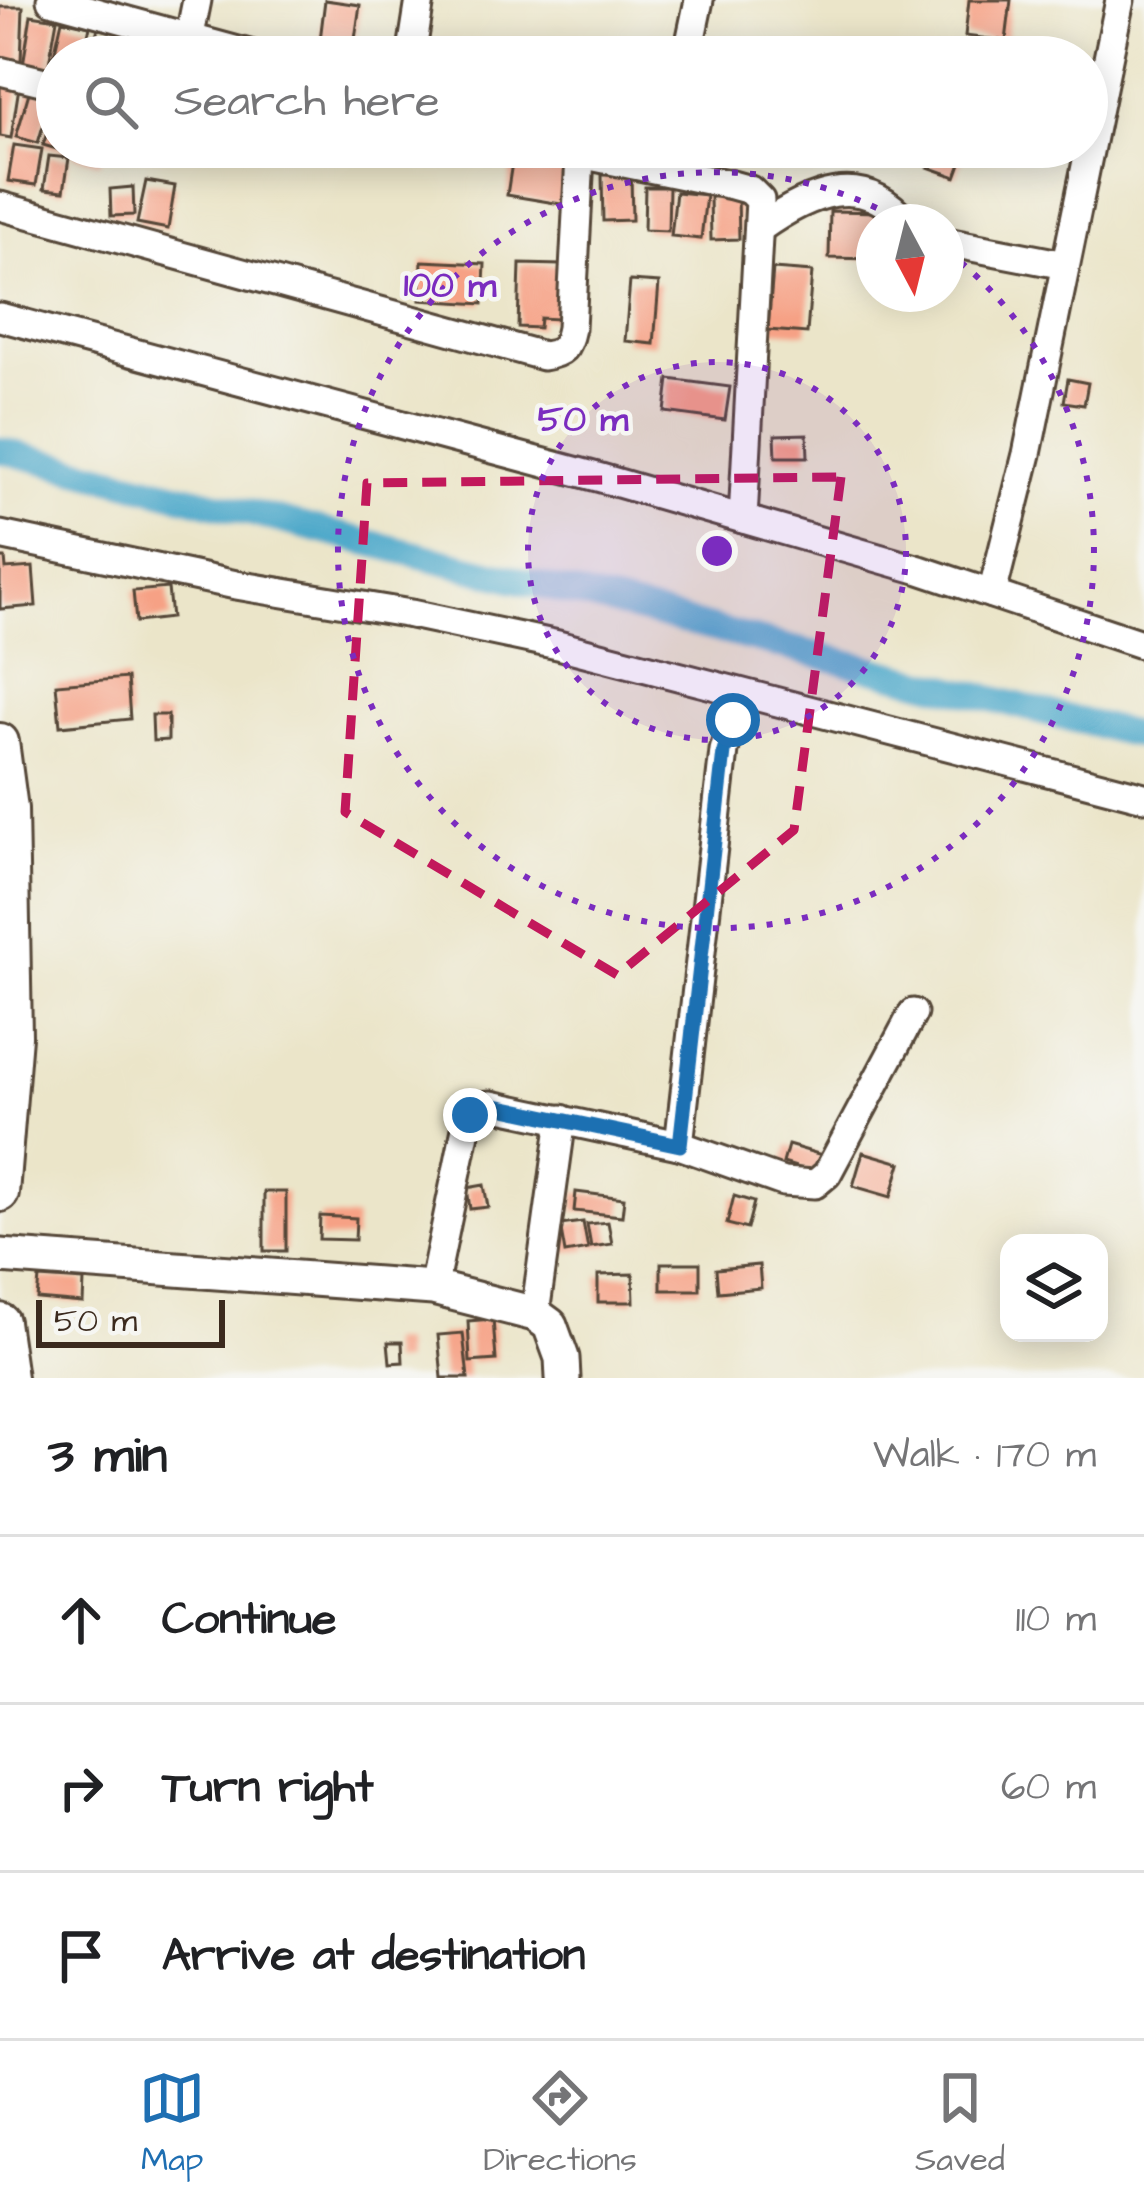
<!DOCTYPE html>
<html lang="en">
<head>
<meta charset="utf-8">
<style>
	:root { --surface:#fff; --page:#f6f6f6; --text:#202124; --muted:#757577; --line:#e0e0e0; --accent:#1f6fb2 }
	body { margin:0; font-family:"Architects Daughter",sans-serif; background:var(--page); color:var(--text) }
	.controls { position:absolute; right:36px; bottom:36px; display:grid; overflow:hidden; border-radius:24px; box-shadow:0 6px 30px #0003 }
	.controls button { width:108px; height:108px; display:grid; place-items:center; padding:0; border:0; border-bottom:3px solid var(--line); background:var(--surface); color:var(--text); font:60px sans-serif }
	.compass { position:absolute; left:856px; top:204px; width:108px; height:108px; border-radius:50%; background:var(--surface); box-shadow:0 6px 30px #0003; rotate:173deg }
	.scale { position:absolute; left:36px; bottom:30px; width:189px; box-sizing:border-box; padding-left:12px; border:6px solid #3b2a1e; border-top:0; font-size:33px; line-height:42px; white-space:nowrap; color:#3b2a1e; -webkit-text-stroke:9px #f6f6f2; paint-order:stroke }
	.stop { position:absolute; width:36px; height:36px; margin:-27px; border:9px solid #1f6fb2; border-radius:50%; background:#fff }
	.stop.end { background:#1f6fb2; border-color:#fff; box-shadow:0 3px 12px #0008 }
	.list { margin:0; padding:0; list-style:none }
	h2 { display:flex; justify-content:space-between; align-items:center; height:156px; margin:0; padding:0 48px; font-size:51px }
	h2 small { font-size:39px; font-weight:400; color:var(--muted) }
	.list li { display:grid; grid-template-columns:78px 1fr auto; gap:36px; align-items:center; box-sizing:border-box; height:168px; padding:0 48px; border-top:3px solid var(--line) }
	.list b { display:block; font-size:45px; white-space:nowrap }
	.list em { font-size:39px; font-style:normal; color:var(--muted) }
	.icon { flex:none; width:66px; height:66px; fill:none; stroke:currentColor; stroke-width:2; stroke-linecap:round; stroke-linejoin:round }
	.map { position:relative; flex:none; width:1144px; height:1378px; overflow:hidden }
	.search { position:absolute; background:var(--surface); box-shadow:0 6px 30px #0003; left:36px; right:36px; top:36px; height:132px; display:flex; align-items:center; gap:30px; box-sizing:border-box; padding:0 42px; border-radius:66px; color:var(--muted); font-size:45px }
	.sheet { height:660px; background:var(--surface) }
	nav { display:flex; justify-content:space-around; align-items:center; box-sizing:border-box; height:168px; border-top:3px solid var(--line); background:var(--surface); font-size:33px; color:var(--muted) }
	nav a { display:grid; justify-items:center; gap:6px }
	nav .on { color:var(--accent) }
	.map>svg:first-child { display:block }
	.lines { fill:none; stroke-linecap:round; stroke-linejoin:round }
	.canal { stroke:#4ba7c9; stroke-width:27 }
	.building { fill:#f6a185 }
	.minor-casing { stroke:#554638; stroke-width:33 }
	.tertiary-casing { stroke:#554638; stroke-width:39 }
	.secondary-casing { stroke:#554638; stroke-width:42 }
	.minor { stroke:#fff; stroke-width:27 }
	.tertiary { stroke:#fff; stroke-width:33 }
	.secondary { stroke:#fff; stroke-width:36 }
	.route { stroke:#1f6fb2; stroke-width:15 }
	.marked { fill:none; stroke:#c2185b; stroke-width:9; stroke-dasharray:24 15; stroke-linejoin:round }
	.ring { fill:none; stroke:#7b2cbf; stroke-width:6; stroke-dasharray:6 12 }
	.centre { fill:#7b2cbf; stroke:#f6f6f2; stroke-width:6 }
	.ring-label { font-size:36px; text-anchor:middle; font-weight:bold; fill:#7b2cbf; stroke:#f6f6f2; stroke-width:9; stroke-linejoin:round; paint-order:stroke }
</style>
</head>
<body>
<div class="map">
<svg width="1144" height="1378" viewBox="0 0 1144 1378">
	<rect width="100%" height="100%" fill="#f6f6f2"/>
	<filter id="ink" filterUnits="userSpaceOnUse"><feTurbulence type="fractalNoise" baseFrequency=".00833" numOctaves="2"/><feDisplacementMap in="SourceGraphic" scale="24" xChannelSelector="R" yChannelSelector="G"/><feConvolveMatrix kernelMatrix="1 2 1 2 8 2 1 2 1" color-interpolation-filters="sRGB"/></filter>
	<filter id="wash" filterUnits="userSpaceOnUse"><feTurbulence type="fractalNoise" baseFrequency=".004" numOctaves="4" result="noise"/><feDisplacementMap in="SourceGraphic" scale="48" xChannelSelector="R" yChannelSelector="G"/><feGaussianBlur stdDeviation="2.7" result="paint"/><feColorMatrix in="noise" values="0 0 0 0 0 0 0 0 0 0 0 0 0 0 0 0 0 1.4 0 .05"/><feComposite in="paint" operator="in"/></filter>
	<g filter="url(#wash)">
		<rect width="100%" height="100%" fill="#ebe5c9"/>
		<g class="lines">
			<path class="canal" d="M 0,450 L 1144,737"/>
		</g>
		<g id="blocks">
			<g class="building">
				<path d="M 325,0 L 360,5 L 353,53 L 319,48 Z"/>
				<path d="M 969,0 L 1011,0 L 1006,41 L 965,36 Z"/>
				<path d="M 0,7 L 23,7 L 21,61 L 0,61 Z"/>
				<path d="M 31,15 L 57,19 L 48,69 L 23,65 Z"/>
				<path d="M 62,20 L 90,26 L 83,57 L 57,57 L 57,75 L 50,73 Z"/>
				<path d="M 98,28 L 124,35 L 117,57 L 90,57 Z"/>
				<path d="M 0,84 L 19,87 L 11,138 L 0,136 Z"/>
				<path d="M 30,89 L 52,95 L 38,143 L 16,137 Z"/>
				<path d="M 57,102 L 57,147 L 72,147 L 70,153 L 43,145 Z"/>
				<path d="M 14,145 L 42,149 L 36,185 L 8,181 Z"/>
				<path d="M 76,147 L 105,147 L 100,163 L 74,155 Z"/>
				<path d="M 742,147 L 786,147 L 784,166 L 740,160 Z"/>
				<path d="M 935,147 L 967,147 L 956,177 L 928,167 Z"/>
				<path d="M 49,156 L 69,158 L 64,191 L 44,189 Z"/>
				<path d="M 513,156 L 573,165 L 567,205 L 507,195 Z"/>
				<path d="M 602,175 L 631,175 L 632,220 L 603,221 Z"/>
				<path d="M 146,181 L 175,186 L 168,229 L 137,223 Z"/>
				<path d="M 133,187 L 134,215 L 111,216 L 110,189 Z"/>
				<path d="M 645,187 L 669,187 L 668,231 L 644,230 Z"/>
				<path d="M 676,192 L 706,195 L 701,239 L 671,236 Z"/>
				<path d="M 738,196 L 739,239 L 711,240 L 710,197 Z"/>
				<path d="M 830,211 L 881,212 L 881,222 L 874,222 L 874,259 L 829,258 Z"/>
				<path d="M 422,261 L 485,264 L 483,304 L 420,300 Z"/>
				<path d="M 520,264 L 561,265 L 558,319 L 540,318 L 539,328 L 518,327 Z"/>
				<path d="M 773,269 L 812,272 L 807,333 L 768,330 Z"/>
				<path d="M 630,281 L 659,283 L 654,344 L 625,341 Z"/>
				<path d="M 669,379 L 730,387 L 725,420 L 665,412 Z"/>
				<path d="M 1068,379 L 1088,383 L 1084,405 L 1064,402 Z"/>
				<path d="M 807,434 L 808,457 L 776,457 L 775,435 Z"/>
				<path d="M 0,558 L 5,558 L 6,569 L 33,567 L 36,606 L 0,609 Z"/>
				<path d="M 168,588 L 171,618 L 136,622 L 133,591 Z"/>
				<path d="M 127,678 L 130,719 L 60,726 L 56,684 Z"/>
				<path d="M 152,715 L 168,715 L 168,740 L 153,741 Z"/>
				<path d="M 788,1145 L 822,1155 L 816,1173 L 783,1163 Z"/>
				<path d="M 863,1152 L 901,1163 L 891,1197 L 853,1186 Z"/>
				<path d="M 484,1185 L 488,1207 L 470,1209 L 467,1188 Z"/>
				<rect x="264" y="1192" width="22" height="59"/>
				<path d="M 576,1192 L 624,1198 L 622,1216 L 574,1211 Z"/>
				<path d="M 734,1196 L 754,1202 L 747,1229 L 727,1224 Z"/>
				<path d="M 320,1216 L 356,1218 L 355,1240 L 319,1239 Z"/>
				<path d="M 583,1222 L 588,1249 L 565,1253 L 560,1225 Z"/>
				<path d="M 608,1222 L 612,1244 L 591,1247 L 587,1224 Z"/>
				<rect x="661" y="1263" width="39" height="27"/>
				<path d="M 759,1265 L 761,1288 L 718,1292 L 716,1269 Z"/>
				<path d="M 633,1274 L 634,1302 L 598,1302 L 598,1275 Z"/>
				<path d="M 39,1278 L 84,1281 L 83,1303 L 37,1299 Z"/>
				<path d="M 493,1319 L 496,1360 L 470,1362 L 468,1321 Z"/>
				<path d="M 463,1333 L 468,1378 L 442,1378 L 438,1335 Z"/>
				<path d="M 388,1342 L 402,1342 L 403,1362 L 390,1363 Z"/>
			</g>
		</g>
	</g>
	<g filter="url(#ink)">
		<use href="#blocks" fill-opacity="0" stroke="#554638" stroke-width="3"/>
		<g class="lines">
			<defs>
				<g id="minor">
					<path d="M 51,0 L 260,57"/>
					<path d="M 190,35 L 197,0"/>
					<path d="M 411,57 L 420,0"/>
					<path d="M 687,57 L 699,0"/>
					<path d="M 0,71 L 57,85"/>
					<path d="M 546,147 L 732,185 L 750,190 L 760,200 L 743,519"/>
					<path d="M 0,206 L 543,356 C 563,353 567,348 571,328 L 580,156"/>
					<path d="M 760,228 C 808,194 861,169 906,222"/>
					<path d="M 946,242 L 1065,265"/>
					<path d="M 0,317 L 601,478 L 920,570 L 1144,645"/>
					<path d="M 0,535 L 236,585 L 411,614 L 558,645 L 1144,797"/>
					<path d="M 992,594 L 1027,454 L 1120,0"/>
					<path d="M 679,1145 L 724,751 L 739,693"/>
					<path d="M 433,1288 L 466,1128 L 478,1106 L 491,1105 L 679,1145 L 783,1182 L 815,1184 L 827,1174 L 913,1013"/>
					<path d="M 535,1314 L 562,1119"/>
				</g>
				<path id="tertiary" d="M 0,1256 L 433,1288 L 535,1314 L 550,1325 L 562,1358 L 563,1378"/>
				<g id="secondary">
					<path d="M 0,742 L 9,809 L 13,1036 L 0,1193"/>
					<path d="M 0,1322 L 8,1378"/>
				</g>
			</defs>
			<use href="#minor" class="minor-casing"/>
			<use href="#tertiary" class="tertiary-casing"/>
			<use href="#secondary" class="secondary-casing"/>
			<use href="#minor" class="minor"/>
			<use href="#tertiary" class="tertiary"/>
			<use href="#secondary" class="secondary"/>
		</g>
	</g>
	<g class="lines" filter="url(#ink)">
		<path class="route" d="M 470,1115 L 478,1106 L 491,1105 L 680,1145 L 724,752 L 733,720"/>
	</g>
	<path class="marked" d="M 841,477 L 794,830 L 617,975 L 345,812 L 367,483 Z"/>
	<circle cx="717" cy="551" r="189" fill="#7b2cbf" fill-opacity=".12"/>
	<g class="ring">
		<circle cx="717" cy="551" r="189"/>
		<path d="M947 251A378 378 0 1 1 900 220"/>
	</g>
	<circle cx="717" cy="551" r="18" class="centre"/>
	<g class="ring-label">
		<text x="450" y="296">100 m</text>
		<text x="583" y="430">50 m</text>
	</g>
</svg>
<div class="controls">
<button><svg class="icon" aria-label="layers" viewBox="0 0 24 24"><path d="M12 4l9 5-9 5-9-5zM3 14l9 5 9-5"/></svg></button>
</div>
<svg class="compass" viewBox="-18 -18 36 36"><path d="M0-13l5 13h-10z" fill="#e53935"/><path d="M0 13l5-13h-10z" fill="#757577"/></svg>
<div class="scale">50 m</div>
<div class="stop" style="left:733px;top:720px"></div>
<div class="stop end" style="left:470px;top:1115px"></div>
<div class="search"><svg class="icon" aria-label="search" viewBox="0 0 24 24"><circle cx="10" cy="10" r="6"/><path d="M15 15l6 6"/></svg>Search here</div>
</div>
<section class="sheet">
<h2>3 min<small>Walk · 170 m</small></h2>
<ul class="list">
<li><svg class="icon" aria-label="ahead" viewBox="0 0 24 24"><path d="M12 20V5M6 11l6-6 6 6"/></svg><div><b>Continue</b></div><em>110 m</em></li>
<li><svg class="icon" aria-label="right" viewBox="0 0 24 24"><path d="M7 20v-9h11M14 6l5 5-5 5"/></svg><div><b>Turn right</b></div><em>60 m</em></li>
<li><svg class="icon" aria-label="arrive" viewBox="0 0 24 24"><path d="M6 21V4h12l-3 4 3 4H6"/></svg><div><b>Arrive at destination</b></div></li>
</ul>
</section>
<nav>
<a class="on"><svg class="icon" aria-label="map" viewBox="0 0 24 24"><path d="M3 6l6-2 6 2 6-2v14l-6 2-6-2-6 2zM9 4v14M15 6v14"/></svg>Map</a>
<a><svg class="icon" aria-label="directions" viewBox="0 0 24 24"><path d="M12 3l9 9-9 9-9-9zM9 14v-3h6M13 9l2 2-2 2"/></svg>Directions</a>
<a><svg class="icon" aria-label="saved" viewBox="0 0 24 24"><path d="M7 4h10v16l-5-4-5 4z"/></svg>Saved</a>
</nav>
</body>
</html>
